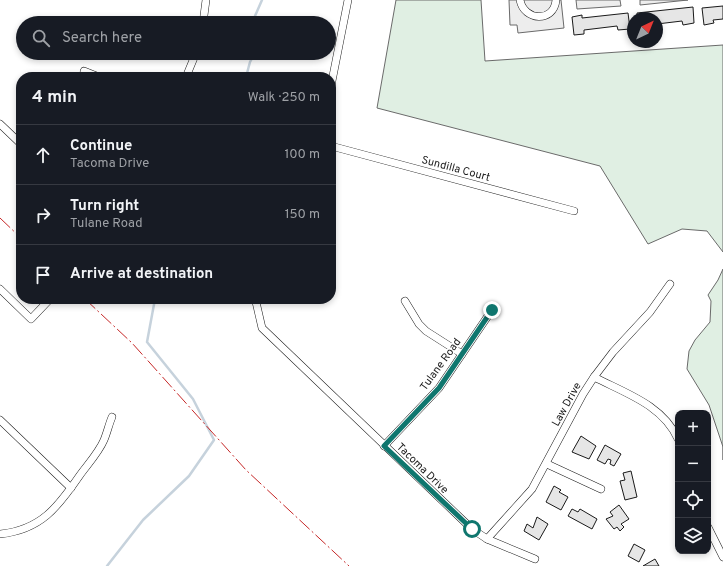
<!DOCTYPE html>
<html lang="en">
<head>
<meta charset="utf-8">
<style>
	:root { --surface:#171b24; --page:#242831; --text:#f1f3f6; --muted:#9ea1a6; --line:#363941 }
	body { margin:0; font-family:Overpass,sans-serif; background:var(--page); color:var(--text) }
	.controls { position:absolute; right:12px; bottom:12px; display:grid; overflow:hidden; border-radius:8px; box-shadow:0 2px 6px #0003 }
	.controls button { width:36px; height:36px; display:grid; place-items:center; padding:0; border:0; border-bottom:1px solid var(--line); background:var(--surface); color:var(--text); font:20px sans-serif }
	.compass { position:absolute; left:627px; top:12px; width:36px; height:36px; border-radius:50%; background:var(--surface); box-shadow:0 2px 6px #0003; rotate:43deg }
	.stop { position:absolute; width:12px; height:12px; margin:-9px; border:3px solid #0f766e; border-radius:50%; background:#fff }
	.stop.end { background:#0f766e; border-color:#fff; box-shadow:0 1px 4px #0008 }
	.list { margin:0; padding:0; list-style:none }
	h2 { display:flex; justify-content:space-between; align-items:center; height:52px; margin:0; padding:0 16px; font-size:17px }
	h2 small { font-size:13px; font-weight:400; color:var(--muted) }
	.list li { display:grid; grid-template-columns:26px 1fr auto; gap:12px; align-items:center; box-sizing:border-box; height:60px; padding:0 16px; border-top:1px solid var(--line) }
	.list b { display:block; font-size:15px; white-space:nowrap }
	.list p { margin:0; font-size:13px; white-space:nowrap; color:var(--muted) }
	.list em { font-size:13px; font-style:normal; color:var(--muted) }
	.icon { flex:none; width:22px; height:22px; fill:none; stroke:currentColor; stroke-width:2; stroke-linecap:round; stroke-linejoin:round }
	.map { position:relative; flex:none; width:723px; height:566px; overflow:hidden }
	.search { position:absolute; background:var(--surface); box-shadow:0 2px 6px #0003; left:16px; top:16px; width:320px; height:44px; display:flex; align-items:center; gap:10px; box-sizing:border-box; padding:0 14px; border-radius:22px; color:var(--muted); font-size:15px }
	.panel { position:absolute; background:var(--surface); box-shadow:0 2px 6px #0003; left:16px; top:72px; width:320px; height:232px; border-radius:16px }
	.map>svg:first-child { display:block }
	.green { fill:#e0efe3; stroke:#6a6a6a }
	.parking { fill:#ededed; stroke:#6a6a6a }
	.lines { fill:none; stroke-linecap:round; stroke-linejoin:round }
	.stream { stroke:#c6d2dc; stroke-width:2.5 }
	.building { fill:#e6e6e6; stroke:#1a1a1a }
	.minor-casing { stroke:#1a1a1a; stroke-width:8 }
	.minor { stroke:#fff; stroke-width:7 }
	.power { stroke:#c62828; stroke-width:1; stroke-dasharray:14 3 2 3; stroke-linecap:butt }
	.route { stroke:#0f766e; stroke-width:5 }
	.labels { text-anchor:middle; stroke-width:3; stroke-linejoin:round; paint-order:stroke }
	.street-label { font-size:11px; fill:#1a1a1a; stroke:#fff }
</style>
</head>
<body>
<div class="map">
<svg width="723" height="566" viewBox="0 0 723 566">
	<rect width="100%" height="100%" fill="#fff"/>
	<g class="green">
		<path d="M 396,0 L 481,0 L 485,61 L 723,45 L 723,252 L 707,231 L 682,229 L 648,244 L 600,166 L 377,108 Z"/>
		<path d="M 723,269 L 723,460 L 723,447 L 709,405 L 687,369 L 689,351 L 695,340 L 710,322 L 711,301 L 708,295 L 718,280 Z"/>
	</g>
	<g class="parking">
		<path d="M 509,0 L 561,0 L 564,28 L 518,33 L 517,25 L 510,25 Z"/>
		<path d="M 576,0 L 620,0 L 621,6 L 577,9 Z"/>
		<path d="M 640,0 L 688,0 L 640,5 Z"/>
	</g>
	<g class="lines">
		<g class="stream">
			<path d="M 256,23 L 255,16 L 262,0"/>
			<path d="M 246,77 L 250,62 L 255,53"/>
			<path d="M 107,566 L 143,520 L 189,476 L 214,440 L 193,399 L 147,342 L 155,299"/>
		</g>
	</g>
	<g class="building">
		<path d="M 723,6 L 723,19 L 713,20 L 714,23 L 704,25 L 702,8 Z"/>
		<path d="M 693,7 L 694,23 L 683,25 L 682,21 L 657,24 L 657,18 L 637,18 L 637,13 Z"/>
		<path d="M 628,13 L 630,29 L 618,30 L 617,26 L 584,30 L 584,34 L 574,35 L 572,17 L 582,15 L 582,18 Z"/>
		<path d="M 581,436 L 596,446 L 589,459 L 572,452 Z"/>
		<path d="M 605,445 L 621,454 L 614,466 L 610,464 L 611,460 L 608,459 L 605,464 L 597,460 Z"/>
		<path d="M 631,471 L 637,497 L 625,500 L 620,481 L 625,480 L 623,473 Z"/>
		<path d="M 554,486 L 561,490 L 559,492 L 568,497 L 561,510 L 546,502 Z"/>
		<path d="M 619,505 L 629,519 L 621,524 L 624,527 L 620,531 L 617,527 L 614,529 L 606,519 L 613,516 L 610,512 Z"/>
		<path d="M 572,509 L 578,512 L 580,509 L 597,519 L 592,529 L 568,516 Z"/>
		<path d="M 537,517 L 548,524 L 539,540 L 524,531 L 527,524 L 533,528 Z"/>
		<path d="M 634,544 L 645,550 L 639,562 L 628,556 Z"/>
		<path d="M 655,559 L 659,566 L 643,566 Z"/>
	</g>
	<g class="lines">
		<defs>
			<g id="minor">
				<path d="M 520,0 C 524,21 554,23 556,0"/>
				<path d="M 203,23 L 206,0"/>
				<path d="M 84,71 L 99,77"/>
				<path d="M 186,77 L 196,53"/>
				<path d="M 331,86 L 348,0"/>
				<path d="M 0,124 L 21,144"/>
				<path d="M 331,146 L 574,211"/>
				<path d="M 0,289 L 31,319 L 50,299"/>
				<path d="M 258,299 L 256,302 L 262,328 L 472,529 L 487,539 L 535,559"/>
				<path d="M 405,301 L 419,324 L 426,331 L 462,354"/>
				<path d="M 594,377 C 625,393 663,405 678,439"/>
				<path d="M 0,420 L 71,488"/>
				<path d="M 384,446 L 439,388 L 492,310"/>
				<path d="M 547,464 L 601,489"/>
				<path d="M 708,527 L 723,557"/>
				<path d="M 0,534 C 41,530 58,507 80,475 C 88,464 99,452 104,440 C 107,433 109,424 112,417"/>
				<path d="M 487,539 L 532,489 L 583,394 L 594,377 L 613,352 L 650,312 L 670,284"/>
			</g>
		</defs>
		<use href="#minor" class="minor-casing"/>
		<use href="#minor" class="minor"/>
		<g class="power">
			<path d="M 0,218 L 21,238"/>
			<path d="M 85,299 L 132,343 L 246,470 L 349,566"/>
		</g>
	</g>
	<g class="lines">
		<path class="route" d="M 472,529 L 384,446 L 439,388 L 492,310"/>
	</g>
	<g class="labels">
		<g class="street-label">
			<text transform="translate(456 168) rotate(15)" y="4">Sundilla Court</text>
			<text transform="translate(440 364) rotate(-54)" y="4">Tulane Road</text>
			<text transform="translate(566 404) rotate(-61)" y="4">Law Drive</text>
			<text transform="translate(423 468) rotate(44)" y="4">Tacoma Drive</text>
		</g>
	</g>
</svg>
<div class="controls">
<button>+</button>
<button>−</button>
<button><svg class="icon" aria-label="locate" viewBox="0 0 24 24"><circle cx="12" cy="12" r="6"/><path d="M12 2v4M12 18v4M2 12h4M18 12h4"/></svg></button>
<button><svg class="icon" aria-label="layers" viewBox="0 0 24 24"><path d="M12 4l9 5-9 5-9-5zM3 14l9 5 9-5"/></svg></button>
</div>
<svg class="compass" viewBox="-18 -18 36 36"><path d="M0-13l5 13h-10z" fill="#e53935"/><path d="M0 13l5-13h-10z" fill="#9ea1a6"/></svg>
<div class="stop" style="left:472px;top:529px"></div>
<div class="stop end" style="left:492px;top:310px"></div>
<div class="search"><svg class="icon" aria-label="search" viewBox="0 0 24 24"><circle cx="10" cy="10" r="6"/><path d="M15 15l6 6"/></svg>Search here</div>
<section class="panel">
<h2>4 min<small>Walk · 250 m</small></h2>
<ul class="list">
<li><svg class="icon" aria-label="ahead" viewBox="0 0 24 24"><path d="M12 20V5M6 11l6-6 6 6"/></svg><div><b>Continue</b><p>Tacoma Drive</p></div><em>100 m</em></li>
<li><svg class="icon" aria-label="right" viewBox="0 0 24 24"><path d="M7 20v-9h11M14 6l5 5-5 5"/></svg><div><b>Turn right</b><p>Tulane Road</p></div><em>150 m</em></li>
<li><svg class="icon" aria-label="arrive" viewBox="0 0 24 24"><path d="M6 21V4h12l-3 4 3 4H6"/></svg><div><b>Arrive at destination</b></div></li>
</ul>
</section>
</div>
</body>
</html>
